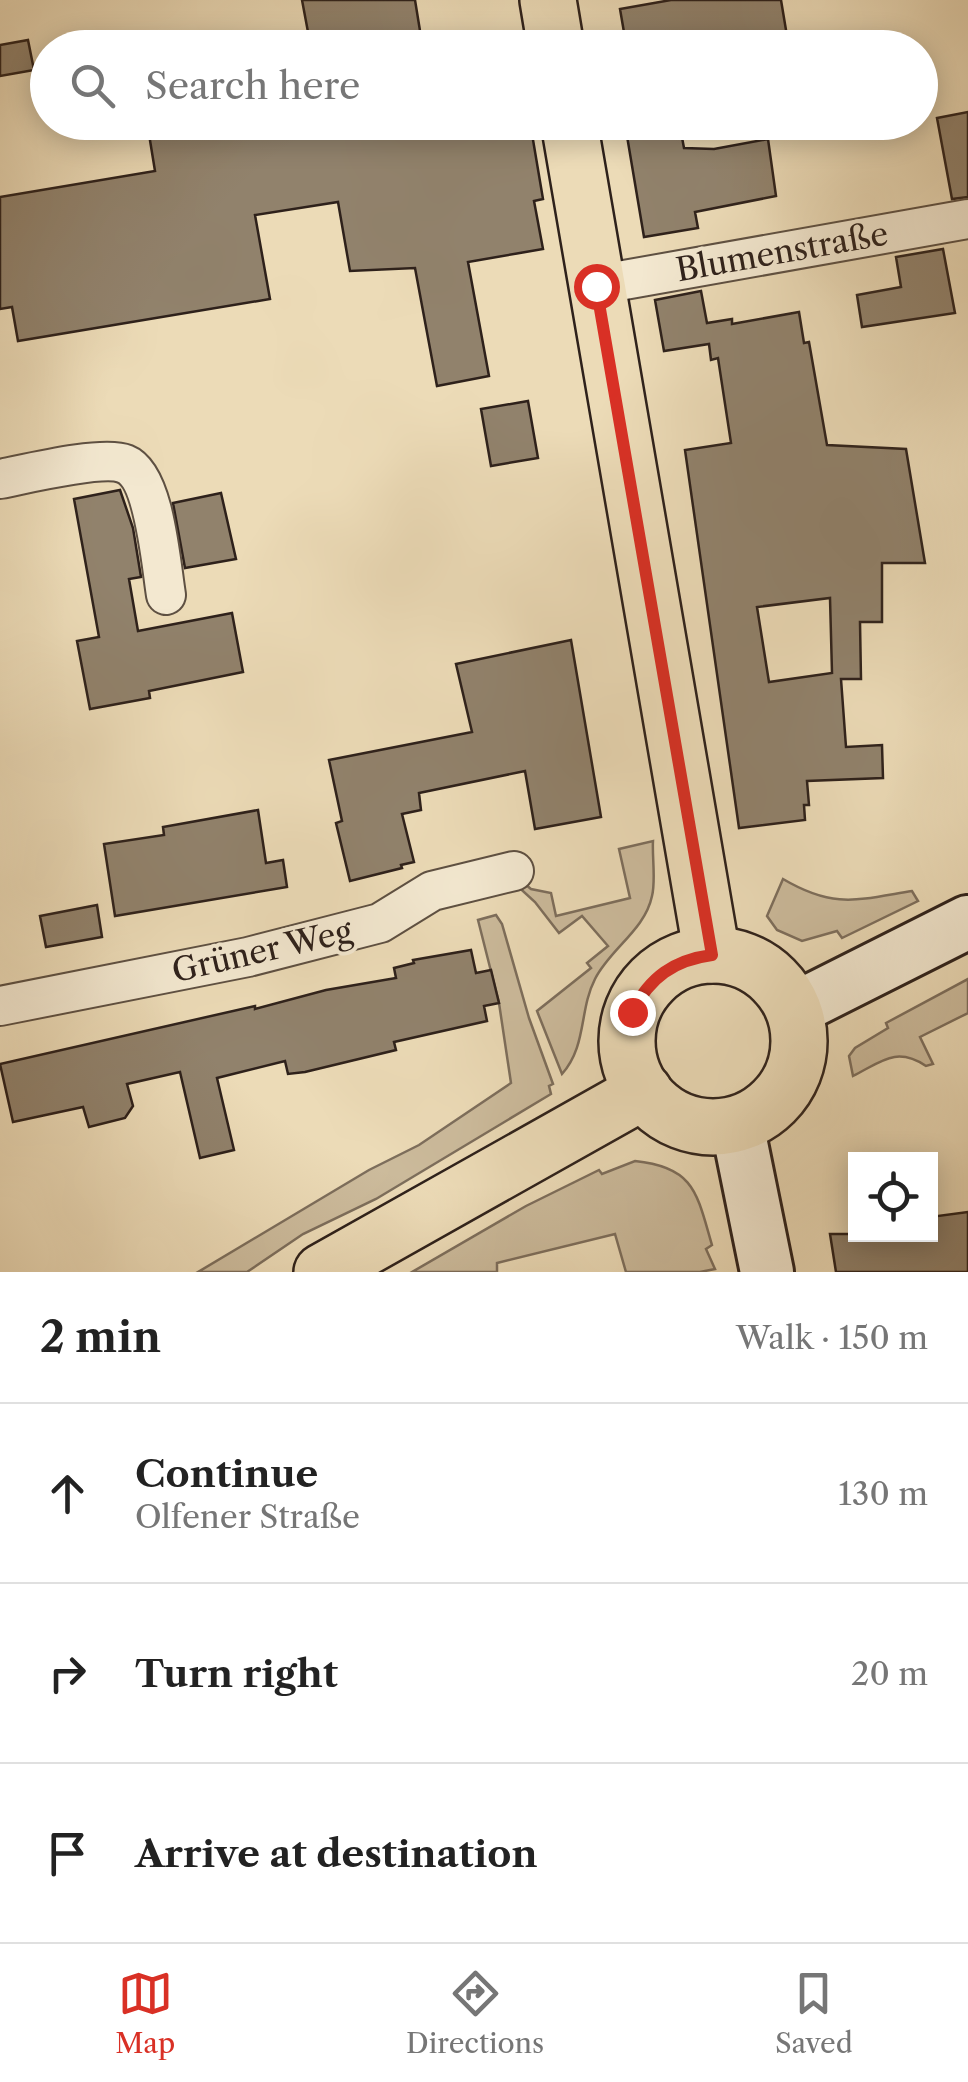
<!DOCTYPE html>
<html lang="en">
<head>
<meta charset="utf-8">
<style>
	:root { --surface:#fff; --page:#f2f2f2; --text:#222; --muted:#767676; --line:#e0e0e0; --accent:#d93025 }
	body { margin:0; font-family:"Libre Caslon Text",serif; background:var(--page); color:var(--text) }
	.controls { position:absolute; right:30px; bottom:30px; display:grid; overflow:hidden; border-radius:0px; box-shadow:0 5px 25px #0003 }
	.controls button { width:90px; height:90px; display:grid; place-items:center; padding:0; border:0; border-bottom:2px solid var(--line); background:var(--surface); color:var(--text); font:50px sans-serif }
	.stop { position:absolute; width:30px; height:30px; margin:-22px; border:8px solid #d93025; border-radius:50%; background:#fff }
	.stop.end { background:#d93025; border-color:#fff; box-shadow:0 2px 10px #0008 }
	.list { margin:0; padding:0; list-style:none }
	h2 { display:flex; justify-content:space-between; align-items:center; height:130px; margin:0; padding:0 40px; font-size:42px }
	h2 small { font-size:32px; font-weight:400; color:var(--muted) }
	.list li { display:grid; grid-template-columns:65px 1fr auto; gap:30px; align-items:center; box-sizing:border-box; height:180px; padding:0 40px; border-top:2px solid var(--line) }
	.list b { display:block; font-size:38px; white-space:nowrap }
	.list p { margin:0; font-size:32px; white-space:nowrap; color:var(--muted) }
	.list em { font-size:32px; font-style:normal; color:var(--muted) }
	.icon { flex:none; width:55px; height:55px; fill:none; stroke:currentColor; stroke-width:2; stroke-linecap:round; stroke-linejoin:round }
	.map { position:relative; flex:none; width:968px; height:1272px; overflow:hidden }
	.search { position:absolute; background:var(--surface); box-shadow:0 5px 25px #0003; left:30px; right:30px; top:30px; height:110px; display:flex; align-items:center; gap:25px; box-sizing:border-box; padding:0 35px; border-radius:55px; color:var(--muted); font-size:38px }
	.sheet { height:670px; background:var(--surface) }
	nav { display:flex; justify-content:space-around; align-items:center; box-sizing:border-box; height:140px; border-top:2px solid var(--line); background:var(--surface); font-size:28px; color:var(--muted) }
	nav a { display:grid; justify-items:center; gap:5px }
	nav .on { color:var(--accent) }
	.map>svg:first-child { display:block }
	.green { fill:#ccbb9c; stroke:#7d6e5c; stroke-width:2.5 }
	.building { fill:#91826c; stroke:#2e211b; stroke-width:2.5; fill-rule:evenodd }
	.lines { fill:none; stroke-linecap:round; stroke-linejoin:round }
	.street-casing { stroke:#5e5042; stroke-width:42 }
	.secondary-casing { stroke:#2e211b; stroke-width:58 }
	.primary-casing { stroke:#2e211b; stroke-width:60 }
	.street { stroke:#f3e8d0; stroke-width:38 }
	.secondary { stroke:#f3e8d0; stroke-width:52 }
	.primary { stroke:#ecdbb7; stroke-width:55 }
	.route { stroke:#d93025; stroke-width:12 }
	.labels { text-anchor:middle; stroke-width:8; stroke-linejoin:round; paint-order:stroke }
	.street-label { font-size:32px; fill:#2e211b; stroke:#f3e8d0 }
</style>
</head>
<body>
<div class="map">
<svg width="968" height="1272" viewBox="0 0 968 1272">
	<rect width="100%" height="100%" fill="#ecdbb7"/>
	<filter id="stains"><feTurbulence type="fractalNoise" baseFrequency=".002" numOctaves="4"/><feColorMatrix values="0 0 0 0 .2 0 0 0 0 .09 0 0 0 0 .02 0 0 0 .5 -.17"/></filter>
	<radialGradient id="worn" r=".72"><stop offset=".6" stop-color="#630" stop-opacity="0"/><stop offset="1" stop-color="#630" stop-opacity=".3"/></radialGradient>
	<g class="green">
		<path d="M 653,841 C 652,858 656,880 652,896 C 645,930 610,949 595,979 C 579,1010 587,1046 562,1074 L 537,1011 L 591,968 L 587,963 L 608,946 L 582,916 L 559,933 L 535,902 L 512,881 L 519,879 L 531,889 L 551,893 L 556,916 L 630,898 L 619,849 Z"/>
		<path d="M 783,879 C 834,909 857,900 912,891 L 918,901 L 842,938 L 837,931 L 802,941 L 777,930 L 767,916 Z"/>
		<path d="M 496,915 L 502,924 L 529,1018 L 553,1084 L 549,1086 L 551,1094 L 376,1199 L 303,1234 L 247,1272 L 198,1272 L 369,1170 L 419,1145 L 511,1083 L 499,1003 L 478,920 Z"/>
		<path d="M 968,979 L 968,1013 L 920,1037 L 933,1064 L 926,1066 C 896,1046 881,1062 853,1076 L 849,1056 L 855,1048 L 888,1028 L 886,1023 Z"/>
		<path d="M 635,1161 C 695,1167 697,1194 712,1245 L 706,1249 L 715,1269 L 700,1272 L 626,1272 L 615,1234 L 497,1263 L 497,1272 L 412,1272 L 526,1206 L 599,1170 L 602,1174 Z"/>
	</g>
	<g class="building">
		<path d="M 302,0 L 415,0 L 422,43 L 418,43 L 419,48 L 311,48 Z"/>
		<path d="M 671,0 L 781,0 L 789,48 L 640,48 L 639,35 L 625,38 L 620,9 Z"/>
		<path d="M 28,40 L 34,70 L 0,76 L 0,45 Z"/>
		<path d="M 968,112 L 968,197 L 952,199 L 937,118 Z"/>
		<path d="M 161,122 L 530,122 L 543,199 L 534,201 L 543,249 L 468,262 L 489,376 L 437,386 L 415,268 L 350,271 L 338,202 L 255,215 L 270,299 L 18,341 L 12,307 L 0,309 L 0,197 L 155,171 L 148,128 L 162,126 Z"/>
		<path d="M 680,127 L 684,148 L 714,149 L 768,139 L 776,196 L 695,212 L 698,228 L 644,237 L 627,136 Z"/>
		<path d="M 943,249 L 955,313 L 862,327 L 857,295 L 901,287 L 896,257 Z"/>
		<path d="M 701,291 L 707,323 L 732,319 L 732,324 L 799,312 L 804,343 L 809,342 L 827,445 L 906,449 L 925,563 L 882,563 L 882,622 L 860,622 L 861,679 L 841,679 L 846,747 L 882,745 L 883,778 L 807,781 L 809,805 L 804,805 L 805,820 L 739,828 L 685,450 L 731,443 L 718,358 L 711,360 L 709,344 L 664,351 L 655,300 ZM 830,598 L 832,673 L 769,682 L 757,607 Z"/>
		<path d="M 528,401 L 538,458 L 491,466 L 481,409 Z"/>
		<path d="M 120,490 L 133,528 L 141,577 L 129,579 L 138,631 L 232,613 L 243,672 L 149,691 L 150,698 L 90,709 L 77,641 L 99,637 L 74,499 Z"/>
		<path d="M 221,493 L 236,559 L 185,568 L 173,503 Z"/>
		<path d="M 571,640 L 601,817 L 535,829 L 525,771 L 419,793 L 421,810 L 402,814 L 414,862 L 401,865 L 402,868 L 350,881 L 336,823 L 342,821 L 329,760 L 472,732 L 456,664 Z"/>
		<path d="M 258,810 L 266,863 L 283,860 L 287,887 L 115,916 L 104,844 L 164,835 L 163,827 Z"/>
		<path d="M 97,905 L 102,937 L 46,947 L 40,916 Z"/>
		<path d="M 471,950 L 476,973 L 491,970 L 499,1003 L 484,1006 L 487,1021 L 394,1042 L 396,1050 L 305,1072 L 288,1074 L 285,1061 L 217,1078 L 234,1150 L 200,1158 L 180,1072 L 127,1084 L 133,1106 L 125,1118 L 89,1127 L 83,1107 L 13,1122 L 0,1064 L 255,1006 L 255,1009 L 326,990 L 396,978 L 394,968 L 414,963 L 413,960 Z"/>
		<path d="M 968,1212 L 968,1272 L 836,1272 L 830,1234 L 930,1234 L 930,1217 Z"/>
	</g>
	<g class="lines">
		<defs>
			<g id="street">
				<path d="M 596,285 L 968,219"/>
				<path d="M 0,479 C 26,474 103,455 125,464 C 155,476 161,565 166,595"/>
				<path d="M 0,1006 L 248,957 L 380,923 L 432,891 L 514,871"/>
			</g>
			<g id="secondary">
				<path d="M 793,1010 L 968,922"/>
				<path d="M 737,1124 L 767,1272"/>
			</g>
			<g id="primary">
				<path d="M 548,0 L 556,48"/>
				<path d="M 569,122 L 712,955"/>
				<circle cx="713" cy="1041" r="86"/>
				<path d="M 322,1272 L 644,1091"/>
			</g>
		</defs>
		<use href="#street" class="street-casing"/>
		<use href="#secondary" class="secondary-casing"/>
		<use href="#primary" class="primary-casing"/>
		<use href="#street" class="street"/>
		<use href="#secondary" class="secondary"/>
		<use href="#primary" class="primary"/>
	</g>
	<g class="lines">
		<path class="route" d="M 596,286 L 712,955 C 674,960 650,977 632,1012"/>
	</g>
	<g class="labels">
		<g class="street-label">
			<text transform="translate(782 252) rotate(-10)" y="11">Blumenstraße</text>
			<text transform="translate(262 951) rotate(-13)" y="11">Grüner Weg</text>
		</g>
	</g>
	<rect width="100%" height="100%" filter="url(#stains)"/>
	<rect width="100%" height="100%" fill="url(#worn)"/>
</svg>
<div class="controls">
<button><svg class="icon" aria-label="locate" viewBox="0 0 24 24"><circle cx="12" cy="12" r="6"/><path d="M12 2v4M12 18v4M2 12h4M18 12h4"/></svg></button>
</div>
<div class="stop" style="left:596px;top:286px"></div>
<div class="stop end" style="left:632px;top:1012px"></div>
<div class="search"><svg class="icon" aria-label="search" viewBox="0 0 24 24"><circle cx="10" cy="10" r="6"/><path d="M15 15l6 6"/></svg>Search here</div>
</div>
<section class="sheet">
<h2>2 min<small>Walk · 150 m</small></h2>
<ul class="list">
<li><svg class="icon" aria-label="ahead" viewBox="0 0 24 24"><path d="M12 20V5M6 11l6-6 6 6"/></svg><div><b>Continue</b><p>Olfener Straße</p></div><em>130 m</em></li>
<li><svg class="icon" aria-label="right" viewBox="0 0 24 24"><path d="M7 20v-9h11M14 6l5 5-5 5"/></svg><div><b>Turn right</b></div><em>20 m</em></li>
<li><svg class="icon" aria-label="arrive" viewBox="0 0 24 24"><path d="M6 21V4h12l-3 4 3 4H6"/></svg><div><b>Arrive at destination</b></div></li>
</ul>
</section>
<nav>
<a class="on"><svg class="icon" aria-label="map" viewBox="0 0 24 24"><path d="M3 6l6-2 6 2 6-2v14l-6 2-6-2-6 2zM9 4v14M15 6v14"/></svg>Map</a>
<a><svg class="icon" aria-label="directions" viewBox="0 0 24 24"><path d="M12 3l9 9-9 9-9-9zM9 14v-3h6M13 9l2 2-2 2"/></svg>Directions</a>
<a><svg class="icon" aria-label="saved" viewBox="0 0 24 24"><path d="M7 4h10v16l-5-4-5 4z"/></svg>Saved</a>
</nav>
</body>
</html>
